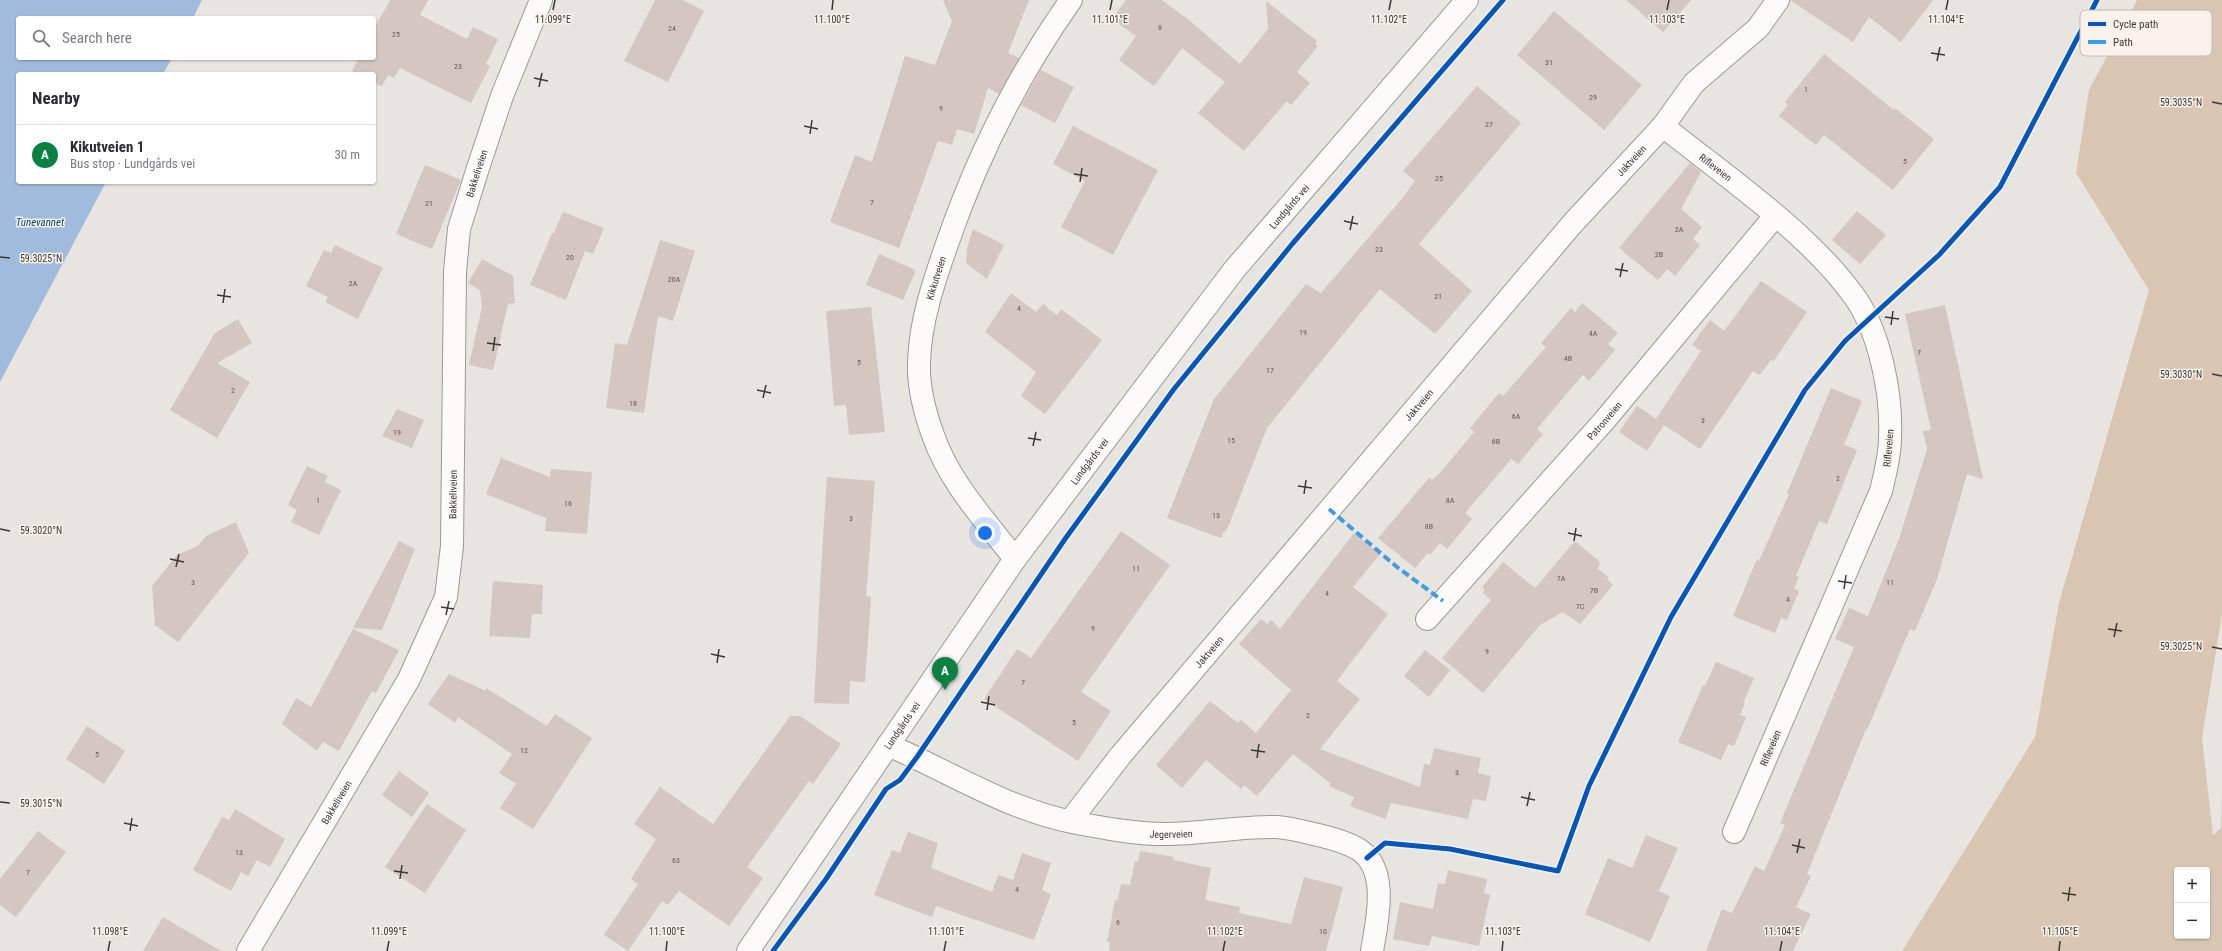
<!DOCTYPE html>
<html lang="en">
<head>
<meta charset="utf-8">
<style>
	:root { --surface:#fff; --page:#f2f2f3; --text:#2b2b33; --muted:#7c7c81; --line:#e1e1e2; --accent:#0b8043 }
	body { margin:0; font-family:"Roboto Condensed",sans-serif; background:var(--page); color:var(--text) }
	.controls { position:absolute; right:12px; bottom:12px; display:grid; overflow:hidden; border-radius:4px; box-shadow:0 1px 3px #0004 }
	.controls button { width:36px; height:36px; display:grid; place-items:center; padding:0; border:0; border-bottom:1px solid var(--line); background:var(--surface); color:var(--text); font:20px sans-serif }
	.you { position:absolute; left:985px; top:533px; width:14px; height:14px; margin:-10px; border:3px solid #fff; border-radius:50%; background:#1a73e8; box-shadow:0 0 0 6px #1a73e833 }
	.badge { display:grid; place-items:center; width:26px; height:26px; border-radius:50%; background:var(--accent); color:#fff; font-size:13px; font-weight:700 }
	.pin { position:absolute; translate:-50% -33px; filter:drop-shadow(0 1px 2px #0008) }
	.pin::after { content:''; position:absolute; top:21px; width:14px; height:12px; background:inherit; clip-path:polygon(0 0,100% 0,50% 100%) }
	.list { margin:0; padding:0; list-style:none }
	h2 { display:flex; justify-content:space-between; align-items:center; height:52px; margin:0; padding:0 16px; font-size:17px }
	h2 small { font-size:13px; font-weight:400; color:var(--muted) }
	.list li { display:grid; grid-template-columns:26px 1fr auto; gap:12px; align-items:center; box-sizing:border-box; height:60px; padding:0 16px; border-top:1px solid var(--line) }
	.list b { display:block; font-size:15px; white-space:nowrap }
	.list p { margin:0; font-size:13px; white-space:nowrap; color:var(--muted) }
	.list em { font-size:13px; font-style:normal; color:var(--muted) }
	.icon { flex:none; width:22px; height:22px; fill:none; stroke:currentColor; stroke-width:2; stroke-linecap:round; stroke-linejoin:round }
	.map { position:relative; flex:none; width:2222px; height:951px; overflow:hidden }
	.search { position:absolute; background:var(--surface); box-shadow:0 1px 3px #0004; left:16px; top:16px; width:360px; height:44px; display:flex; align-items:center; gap:10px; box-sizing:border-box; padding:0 14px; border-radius:4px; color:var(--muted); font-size:15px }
	.panel { position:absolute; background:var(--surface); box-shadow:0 1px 3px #0004; left:16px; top:72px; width:360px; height:112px; border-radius:4px }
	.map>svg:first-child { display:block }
	.green { fill:#d8c6b2; fill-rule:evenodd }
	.water { fill:#a1bbdc }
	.building { fill:#d4c6c0 }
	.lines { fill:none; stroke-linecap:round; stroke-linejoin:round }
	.minor-casing { stroke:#9c9996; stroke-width:24 }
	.minor { stroke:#fcfbfa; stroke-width:22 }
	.quiet { stroke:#3f9ee2; stroke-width:4; stroke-dasharray:8 4; stroke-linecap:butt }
	.cycleway-casing { stroke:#f8f2ea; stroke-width:8 }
	.cycleway { stroke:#0057b8; stroke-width:5 }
	.ticks { fill:none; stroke:#3c3936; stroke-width:1.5 }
	.labels { text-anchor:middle; stroke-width:3; stroke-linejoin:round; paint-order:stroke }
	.number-label { font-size:8px; fill:#625c58 }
	.street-label { font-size:10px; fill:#3c3936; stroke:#f8f2ea }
	.water-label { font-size:11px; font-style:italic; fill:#0b437e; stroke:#f8f2ea }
	.key { fill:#f8f2ea; stroke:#c0bab4; stroke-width:1 }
	.key-label { font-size:11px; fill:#3c3936 }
	.ticks-label { font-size:10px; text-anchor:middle; fill:#3c3936; stroke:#f8f2ea; stroke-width:3; stroke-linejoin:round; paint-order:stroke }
</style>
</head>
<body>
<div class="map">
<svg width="2222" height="951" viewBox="0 0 2222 951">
	<rect width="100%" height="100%" fill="#e8e4e0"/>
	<path class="green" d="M 2137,0 L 2222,0 L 2222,614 L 2202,738 L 2213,835 L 2221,828 L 2222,784 L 2222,951 L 1902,951 L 2035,737 L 2059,603 L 2149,290 L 2076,173 L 2089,90 ZM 2177,870 L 2207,870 L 2207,936 L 2177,936 Z"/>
	<path class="water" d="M 0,0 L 202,0 L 193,18 L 18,18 L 18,58 L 172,58 L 163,74 L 18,74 L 18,182 L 106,182 L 0,382 Z"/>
	<g class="building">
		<path d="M 390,0 L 428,0 L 420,15 L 467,39 L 473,27 L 498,39 L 486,64 L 490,66 L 471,103 L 400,68 L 394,78 L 388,75 L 382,86 L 374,83 L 374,74 L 358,74 L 352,71 L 359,58 L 374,58 L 374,29 Z"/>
		<path d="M 655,0 L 683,0 L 704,11 L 668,82 L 624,61 Z"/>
		<path d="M 943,0 L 1029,0 L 1008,53 L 1019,58 L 999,94 L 988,88 L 974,134 L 957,129 L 952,145 L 938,141 L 899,248 L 830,222 L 855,155 L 872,162 L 905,56 L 935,65 L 952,21 Z"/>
		<path d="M 1126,0 L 1162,0 L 1189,20 L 1240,64 L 1268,29 L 1266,1 L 1317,41 L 1315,44 L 1318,46 L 1297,72 L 1310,83 L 1291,105 L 1287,101 L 1244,151 L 1198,113 L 1225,82 L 1182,48 L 1154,86 L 1119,60 L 1136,36 L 1112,19 Z"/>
		<path d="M 1626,0 L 1691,0 L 1663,32 Z"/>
		<path d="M 1790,0 L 1933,0 L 1901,42 L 1869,17 L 1853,42 Z"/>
		<path d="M 1554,11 L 1642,85 L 1604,130 L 1517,55 Z"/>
		<path d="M 1824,54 L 1894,110 L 1895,108 L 1934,139 L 1893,190 L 1824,135 L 1816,145 L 1779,116 L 1788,105 L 1785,102 Z"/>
		<path d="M 1041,70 L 1074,87 L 1055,123 L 1021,105 Z"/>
		<path d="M 1477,86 L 1521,123 L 1419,244 L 1472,291 L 1435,334 L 1380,289 L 1267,428 L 1226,532 L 1224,531 L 1221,538 L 1167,518 L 1214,399 L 1306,284 L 1321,293 L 1400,201 L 1415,181 L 1403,171 Z"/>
		<path d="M 1073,126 L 1158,170 L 1113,255 L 1061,227 L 1085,181 L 1053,164 Z"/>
		<path d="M 1690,163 L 1701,172 L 1681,209 L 1702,227 L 1693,239 L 1700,245 L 1675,276 L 1667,269 L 1658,280 L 1619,248 Z"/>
		<path d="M 425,165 L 461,180 L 432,249 L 396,234 Z"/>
		<path d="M 1857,211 L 1886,235 L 1860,264 L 1832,240 Z"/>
		<path d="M 563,212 L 604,228 L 593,254 L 585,251 L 566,300 L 530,285 L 552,233 L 554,233 Z"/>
		<path d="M 973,229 L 1004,245 L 987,279 L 966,263 L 967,248 Z"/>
		<path d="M 660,240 L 695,251 L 673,321 L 658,316 L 644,413 L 606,408 L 615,343 L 627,345 Z"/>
		<path d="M 335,245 L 383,268 L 358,319 L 325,302 L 328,297 L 306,286 L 324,250 L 331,253 Z"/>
		<path d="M 879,254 L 916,270 L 903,300 L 866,285 Z"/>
		<path d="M 482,259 L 513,276 L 515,303 L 508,304 L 493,370 L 469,365 L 482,307 L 480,290 L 468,283 Z"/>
		<path d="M 1761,281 L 1807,312 L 1773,362 L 1771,360 L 1760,375 L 1753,371 L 1700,449 L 1664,425 L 1647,451 L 1619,432 L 1637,406 L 1656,419 L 1701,351 L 1692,345 L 1710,320 L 1724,331 Z"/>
		<path d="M 1011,293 L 1036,312 L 1043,304 L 1057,315 L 1061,309 L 1102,340 L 1045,414 L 1021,396 L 1036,372 L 985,332 Z"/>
		<path d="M 1582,303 L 1618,333 L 1608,344 L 1615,350 L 1589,381 L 1583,375 L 1573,386 L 1537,429 L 1543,434 L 1518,464 L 1511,459 L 1502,470 L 1465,513 L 1472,519 L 1447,549 L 1440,543 L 1430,555 L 1428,553 L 1415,568 L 1378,538 L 1429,478 L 1432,480 L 1440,473 L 1474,432 L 1470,428 L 1499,393 L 1503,396 L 1546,347 L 1541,343 L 1571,308 L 1575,312 Z"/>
		<path d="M 1945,305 L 1983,479 L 1967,474 L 1937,579 L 1915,631 L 1910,629 L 1867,730 L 1866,729 L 1807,874 L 1811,876 L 1796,907 L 1811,914 L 1793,951 L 1706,951 L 1722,909 L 1732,913 L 1755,866 L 1764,871 L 1785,825 L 1780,823 L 1854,647 L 1835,639 L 1849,608 L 1868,616 L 1899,539 L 1927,449 L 1923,431 L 1931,430 L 1905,314 Z"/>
		<path d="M 871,307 L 885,432 L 849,435 L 846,405 L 834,406 L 826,311 Z"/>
		<path d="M 238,319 L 252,343 L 217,363 L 250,382 L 217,438 L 170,410 L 215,333 Z"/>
		<path d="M 1831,388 L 1862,401 L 1844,445 L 1857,450 L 1827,524 L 1819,521 L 1796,576 L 1799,577 L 1794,588 L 1799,591 L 1787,620 L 1781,618 L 1775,633 L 1733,616 L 1757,559 L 1759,561 L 1789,494 L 1787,493 Z"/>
		<path d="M 397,409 L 424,420 L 412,448 L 382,436 Z"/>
		<path d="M 501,458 L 550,477 L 551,469 L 592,472 L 587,534 L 545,531 L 546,518 L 486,494 Z"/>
		<path d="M 307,466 L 328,476 L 325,482 L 341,490 L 319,535 L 291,522 L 297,510 L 288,505 Z"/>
		<path d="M 827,477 L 875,481 L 866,596 L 871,597 L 865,682 L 850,681 L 849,704 L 814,703 L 822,552 Z"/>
		<path d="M 236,522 L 249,553 L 178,642 L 155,625 L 152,586 L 177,555 L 198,546 L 206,536 Z"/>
		<path d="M 1121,531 L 1170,565 L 1081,692 L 1111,711 L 1078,761 L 984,699 L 1017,649 L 1031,658 Z"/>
		<path d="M 1354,533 L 1380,554 L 1353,587 L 1388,614 L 1337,681 L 1360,699 L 1320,749 L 1420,787 L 1424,764 L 1430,765 L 1434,748 L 1481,758 L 1478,773 L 1491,776 L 1486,801 L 1473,799 L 1468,819 L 1391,803 L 1385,819 L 1350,806 L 1354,797 L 1329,786 L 1330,783 L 1293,754 L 1257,796 L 1244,785 L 1241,789 L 1206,760 L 1182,788 L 1156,765 L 1210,701 L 1238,723 L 1241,720 L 1256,733 L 1291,690 L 1239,644 L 1261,619 L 1267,624 L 1271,620 L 1280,629 Z"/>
		<path d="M 399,541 L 415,549 L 382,630 L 353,628 Z"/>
		<path d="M 1575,541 L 1600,562 L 1598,569 L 1609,577 L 1607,579 L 1613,585 L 1580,624 L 1563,612 L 1540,625 L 1483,693 L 1442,658 L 1491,600 L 1483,593 L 1485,590 L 1482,587 L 1503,562 L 1535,588 Z"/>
		<path d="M 493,581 L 543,585 L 542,614 L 532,614 L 530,638 L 489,636 Z"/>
		<path d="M 353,629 L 399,650 L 376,693 L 372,691 L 339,751 L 323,742 L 317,751 L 282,724 L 296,698 L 311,707 Z"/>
		<path d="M 1425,650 L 1450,670 L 1429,697 L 1404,676 Z"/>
		<path d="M 1716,662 L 1754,678 L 1743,703 L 1745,703 L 1740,715 L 1746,717 L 1734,746 L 1728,744 L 1721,760 L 1678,742 L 1703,685 L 1705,686 Z"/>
		<path d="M 449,674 L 486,691 L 486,688 L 547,726 L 555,714 L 592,738 L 533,829 L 500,808 L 516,784 L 499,773 L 512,754 L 458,717 L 455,723 L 428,704 Z"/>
		<path d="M 790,716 L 800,716 L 841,744 L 813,784 L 809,781 L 747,867 L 763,878 L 729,926 L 679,891 L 668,905 L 662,901 L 628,951 L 604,935 L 638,884 L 631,879 L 656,839 L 634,824 L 660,787 L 713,824 Z"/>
		<path d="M 87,726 L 125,751 L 104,784 L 66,759 Z"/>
		<path d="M 399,771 L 429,793 L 412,817 L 382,795 Z"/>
		<path d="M 427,804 L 466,830 L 425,893 L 385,867 Z"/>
		<path d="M 235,809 L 285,839 L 270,867 L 257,860 L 248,876 L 241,872 L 231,891 L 193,870 L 222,817 L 229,820 Z"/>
		<path d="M 38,831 L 66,852 L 16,917 L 0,905 L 0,879 Z"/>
		<path d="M 908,832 L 938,843 L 931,868 L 992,892 L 998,875 L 1013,880 L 1022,853 L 1051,863 L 1042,890 L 1051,894 L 1034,940 L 936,906 L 932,917 L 874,895 L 892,850 L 900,853 Z"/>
		<path d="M 1646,835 L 1678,848 L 1659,891 L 1670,896 L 1650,942 L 1585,914 L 1608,858 L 1632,868 Z"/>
		<path d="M 1140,851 L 1174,857 L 1173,860 L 1211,868 L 1205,900 L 1240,907 L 1239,913 L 1291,924 L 1304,877 L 1343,887 L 1326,951 L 1109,951 L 1110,942 L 1107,942 L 1115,900 L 1118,900 L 1121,884 L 1130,885 L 1135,861 L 1138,862 Z"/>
		<path d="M 1448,870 L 1487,879 L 1484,893 L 1490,895 L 1479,946 L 1432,936 L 1429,946 L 1393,939 L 1400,902 L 1433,909 L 1438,883 L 1445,884 Z"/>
		<path d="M 163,917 L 221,951 L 143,951 Z"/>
	</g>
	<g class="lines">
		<defs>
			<g id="minor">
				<path id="s1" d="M 1663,126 C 1725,176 1807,231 1854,296 C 1880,332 1892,394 1890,438 C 1890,456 1885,474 1881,491 L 1734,832"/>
				<path id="s2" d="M 1015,559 C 985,520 949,482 933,435 C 925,413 918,386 919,362 C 920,322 934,281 947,244 C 977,157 1018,75 1071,0"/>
				<path id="s3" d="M 1427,619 L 1604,421 L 1775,216"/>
				<path id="s4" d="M 888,745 C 948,771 1007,809 1072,822 C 1103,828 1134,834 1165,834 C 1202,834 1240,826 1277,827 C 1291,828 1305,832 1318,835 C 1331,838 1346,842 1358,849 C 1390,869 1377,921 1372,951"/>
				<path id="s5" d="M 1070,821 L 1121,755 L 1573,223 L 1663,126 L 1694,83 L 1758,28 L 1778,0"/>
				<path id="s6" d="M 248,951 L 409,679 L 446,597 L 452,546 L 455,272 L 459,229 L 477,171 L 502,96 L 541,0"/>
				<path id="s7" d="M 748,951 L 1015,559 L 1234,270 L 1467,0"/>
			</g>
		</defs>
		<use href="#minor" class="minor-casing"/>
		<use href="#minor" class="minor"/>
		<path class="quiet" d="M 1329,509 L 1397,567 L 1443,601"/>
		<defs>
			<g id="cycleway">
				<path d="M 1367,858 L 1385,843 L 1450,849 L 1558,871 L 1589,786 L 1671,617 L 1805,390 L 1845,341 L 1939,255 L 2000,187 L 2097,0"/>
				<path d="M 773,951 L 826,879 L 886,789 L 900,780 L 917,757 L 1065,539 L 1174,389 L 1293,243 L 1503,0"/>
			</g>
		</defs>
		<use href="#cycleway" class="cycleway-casing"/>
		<use href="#cycleway" class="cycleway"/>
	</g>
	<path class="ticks" d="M 553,10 L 555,0M 832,10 L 833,0M 1110,10 L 1112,0M 1389,10 L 1391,0M 1667,10 L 1669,0M 1946,10 L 1948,0M 1931,53 L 1945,55M 1937,61 L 1940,47M 534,78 L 548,81M 539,87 L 542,73M 2212,102 L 2222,104M 804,126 L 818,129M 810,134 L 812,120M 1074,174 L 1088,176M 1080,182 L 1082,168M 1344,221 L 1358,224M 1350,230 L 1353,216M 0,257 L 10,258M 1615,269 L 1628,271M 1620,277 L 1623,263M 217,295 L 231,297M 223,303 L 225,289M 1885,317 L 1899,319M 1891,325 L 1893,311M 487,343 L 501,345M 493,351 L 495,337M 2212,374 L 2222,376M 757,390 L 771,393M 763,398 L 766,385M 1028,438 L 1041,440M 1033,446 L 1036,432M 1298,486 L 1312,488M 1304,494 L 1306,480M 0,529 L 10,531M 1568,533 L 1582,536M 1574,541 L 1576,528M 170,559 L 184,562M 176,567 L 179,554M 1838,581 L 1852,583M 1844,589 L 1846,575M 441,607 L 454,609M 446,615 L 449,601M 2108,629 L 2122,631M 2114,637 L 2117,623M 2212,647 L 2222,649M 711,654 L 725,657M 717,663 L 719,649M 981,702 L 995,705M 987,710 L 989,696M 1251,750 L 1265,752M 1257,758 L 1259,744M 1521,797 L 1535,800M 0,802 L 10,803M 1527,806 L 1530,792M 124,823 L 138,826M 130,831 L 132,818M 1792,845 L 1805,848M 1797,853 L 1800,839M 394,871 L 408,873M 400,879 L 402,865M 2062,893 L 2076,895M 2068,901 L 2070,887M 108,951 L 110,941M 387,951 L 389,941M 666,951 L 667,941M 944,951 L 946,941M 1223,951 L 1225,941M 1502,951 L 1503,941M 1780,951 L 1782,941M 2059,951 L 2060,941"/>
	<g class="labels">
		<g class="number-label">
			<text x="1160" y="30">8</text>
			<text x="672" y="31">24</text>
			<text x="396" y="37">25</text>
			<text x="1549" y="65">31</text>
			<text x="458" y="69">23</text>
			<text x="1806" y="92">1</text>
			<text x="1593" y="100">29</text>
			<text x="941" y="111">9</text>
			<text x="1489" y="127">27</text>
			<text x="1905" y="164">5</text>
			<text x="1439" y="181">25</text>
			<text x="872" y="205">7</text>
			<text x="429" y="206">21</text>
			<text x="1679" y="232">2A</text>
			<text x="1379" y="252">23</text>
			<text x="1659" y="257">2B</text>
			<text x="570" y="260">20</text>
			<text x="674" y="282">20A</text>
			<text x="353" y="286">2A</text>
			<text x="1438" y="299">21</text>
			<text x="1019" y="311">4</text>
			<text x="1303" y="335">19</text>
			<text x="1593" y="336">4A</text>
			<text x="1919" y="355">7</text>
			<text x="1568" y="361">4B</text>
			<text x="859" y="365">5</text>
			<text x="1270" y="373">17</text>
			<text x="233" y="393">2</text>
			<text x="633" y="406">18</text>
			<text x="1516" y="419">6A</text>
			<text x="1703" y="423">3</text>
			<text x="397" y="435">19</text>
			<text x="1231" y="443">15</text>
			<text x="1496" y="444">6B</text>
			<text x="1838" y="481">2</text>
			<text x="318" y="503">1</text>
			<text x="1450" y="503">8A</text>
			<text x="568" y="506">16</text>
			<text x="1216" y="518">13</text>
			<text x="851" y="521">3</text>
			<text x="1429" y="529">8B</text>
			<text x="1136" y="571">11</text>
			<text x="1561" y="581">7A</text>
			<text x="193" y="585">3</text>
			<text x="1890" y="585">11</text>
			<text x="1594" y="593">7B</text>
			<text x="1327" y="596">4</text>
			<text x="1788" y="602">4</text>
			<text x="1580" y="609">7C</text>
			<text x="1093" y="631">9</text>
			<text x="1487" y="654">9</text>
			<text x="1023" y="685">7</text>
			<text x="1308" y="718">2</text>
			<text x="1074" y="725">5</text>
			<text x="524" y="753">12</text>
			<text x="97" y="757">5</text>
			<text x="1457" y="775">3</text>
			<text x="239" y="855">13</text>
			<text x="676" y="863">63</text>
			<text x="28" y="875">7</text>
			<text x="1017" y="892">4</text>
			<text x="1118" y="925">6</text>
			<text x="1323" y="934">10</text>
		</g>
		<g class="street-label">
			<text dy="4" stroke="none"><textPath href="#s5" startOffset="867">Jaktveien</textPath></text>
			<text dy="4" stroke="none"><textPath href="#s1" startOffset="67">Rifleveien</textPath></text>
			<text dy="4" stroke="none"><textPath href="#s6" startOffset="833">Bakkeliveien</textPath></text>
			<text dy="4" stroke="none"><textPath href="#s7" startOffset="921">Lundgårds vei</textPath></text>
			<text dy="4" stroke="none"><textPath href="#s2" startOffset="310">Kikkutveien</textPath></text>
			<text dy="4" stroke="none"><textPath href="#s5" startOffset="543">Jaktveien</textPath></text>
			<text dy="4" stroke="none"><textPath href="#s3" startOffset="266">Patronveien</textPath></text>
			<text transform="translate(1888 448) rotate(-85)" y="4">Rifleveien</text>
			<text dy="4" stroke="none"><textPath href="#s7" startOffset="597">Lundgårds vei</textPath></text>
			<text dy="4" stroke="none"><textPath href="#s6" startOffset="509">Bakkeliveien</textPath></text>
			<text dy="4" stroke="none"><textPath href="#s5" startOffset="219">Jaktveien</textPath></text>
			<text dy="4" stroke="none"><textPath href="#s7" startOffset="273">Lundgårds vei</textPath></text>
			<text transform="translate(1770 748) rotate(-67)" y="4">Rifleveien</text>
			<text dy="4" stroke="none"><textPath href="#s6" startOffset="173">Bakkeliveien</textPath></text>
			<text dy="4" stroke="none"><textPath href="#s4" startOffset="300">Jegerveien</textPath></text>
		</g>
		<g class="water-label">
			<text x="40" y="226">Tunevannet</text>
		</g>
	</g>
	<rect x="2080" y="10" width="132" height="46" rx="6" class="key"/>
	<rect x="2088" y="22" width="18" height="4" fill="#0057b8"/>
	<rect x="2088" y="40" width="18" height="4" fill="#3f9ee2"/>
	<g class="key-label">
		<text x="2113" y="28">Cycle path</text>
		<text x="2113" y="46">Path</text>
	</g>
	<g class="ticks-label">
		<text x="553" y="23">11.099°E</text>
		<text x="832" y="23">11.100°E</text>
		<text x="1110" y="23">11.101°E</text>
		<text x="1389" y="23">11.102°E</text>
		<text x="1667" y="23">11.103°E</text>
		<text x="1946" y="23">11.104°E</text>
		<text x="2181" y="106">59.3035°N</text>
		<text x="41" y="262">59.3025°N</text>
		<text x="2181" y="378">59.3030°N</text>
		<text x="41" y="534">59.3020°N</text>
		<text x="2181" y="650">59.3025°N</text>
		<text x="41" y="807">59.3015°N</text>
		<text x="110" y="935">11.098°E</text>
		<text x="389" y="935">11.099°E</text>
		<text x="667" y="935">11.100°E</text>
		<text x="946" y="935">11.101°E</text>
		<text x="1225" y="935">11.102°E</text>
		<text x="1503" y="935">11.103°E</text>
		<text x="1782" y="935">11.104°E</text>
		<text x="2060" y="935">11.105°E</text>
	</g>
</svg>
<div class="controls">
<button>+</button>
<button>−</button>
</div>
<div class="you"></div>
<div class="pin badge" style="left:945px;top:690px">A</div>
<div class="search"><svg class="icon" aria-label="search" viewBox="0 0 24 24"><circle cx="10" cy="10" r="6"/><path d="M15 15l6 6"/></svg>Search here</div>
<section class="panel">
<h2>Nearby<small></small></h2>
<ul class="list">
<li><span class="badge">A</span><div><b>Kikutveien 1</b><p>Bus stop · Lundgårds vei</p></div><em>30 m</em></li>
</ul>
</section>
</div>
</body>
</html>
